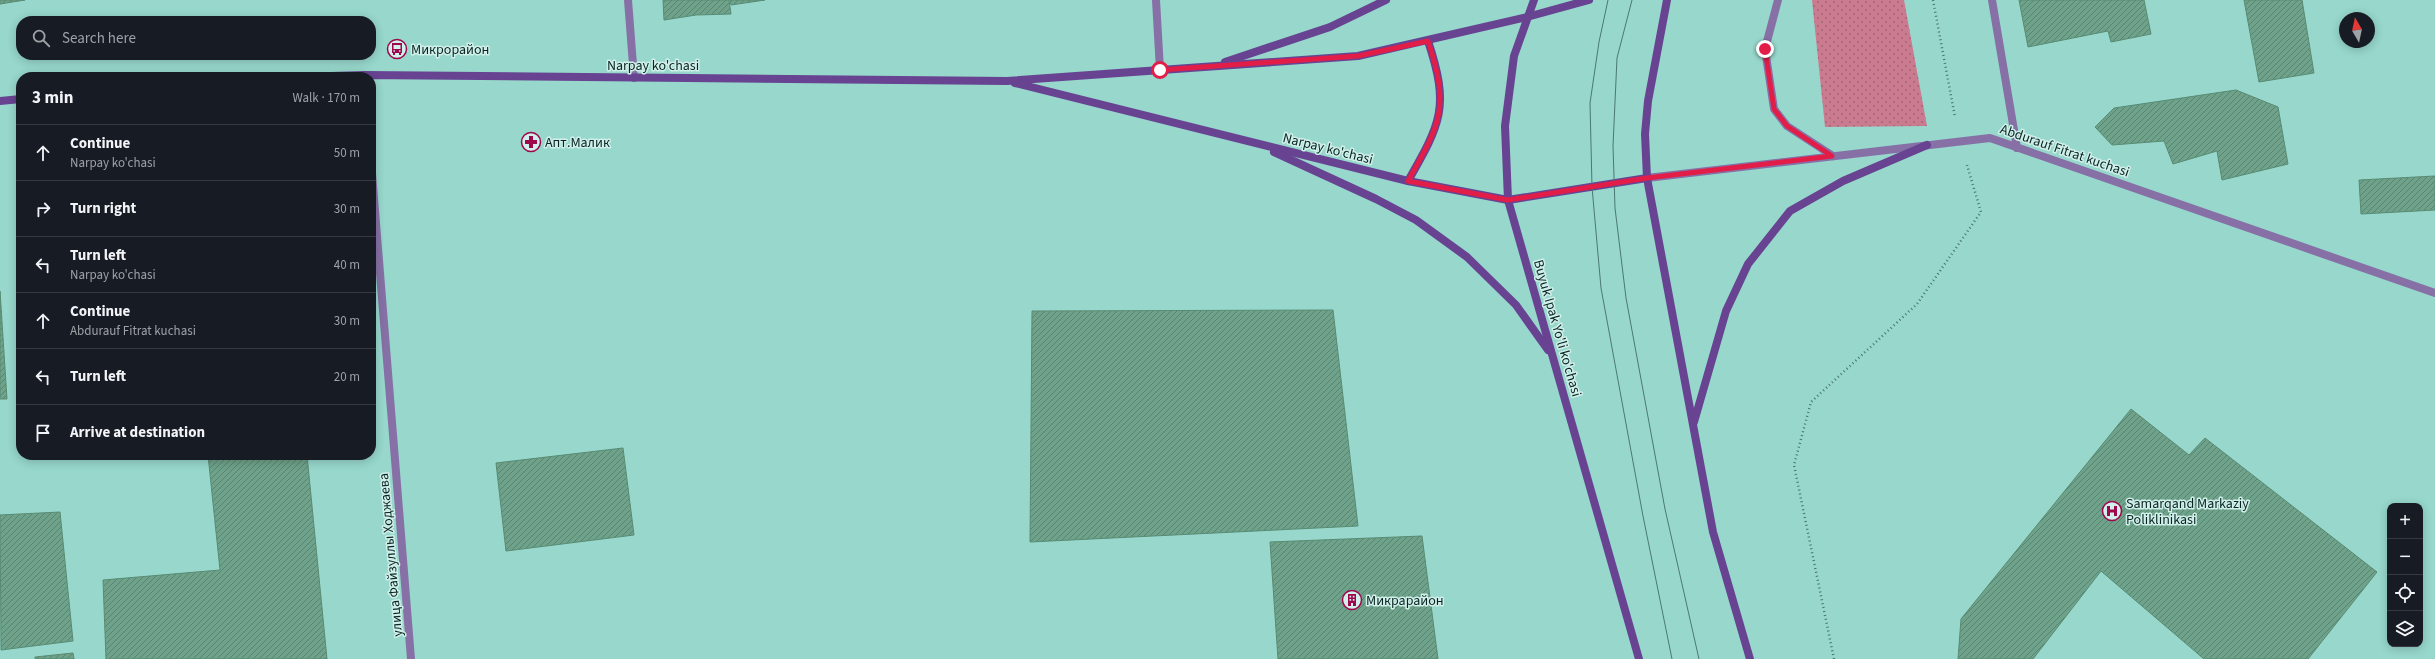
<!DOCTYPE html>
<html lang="en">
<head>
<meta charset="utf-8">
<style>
	:root { --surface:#171b24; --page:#20242c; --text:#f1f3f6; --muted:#9ea1a6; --line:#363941 }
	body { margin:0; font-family:"Source Sans 3",sans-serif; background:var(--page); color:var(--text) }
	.controls { position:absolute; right:12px; bottom:12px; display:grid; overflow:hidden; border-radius:8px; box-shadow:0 2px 10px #0003 }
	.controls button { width:36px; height:36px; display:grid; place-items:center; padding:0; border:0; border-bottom:1px solid var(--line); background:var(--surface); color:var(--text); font:20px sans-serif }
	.compass { position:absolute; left:2339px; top:12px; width:36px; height:36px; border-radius:50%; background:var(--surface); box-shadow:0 2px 10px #0003; rotate:351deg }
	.stop { position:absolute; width:12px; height:12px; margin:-9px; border:3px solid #e11d48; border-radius:50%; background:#fff }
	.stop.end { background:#e11d48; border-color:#fff; box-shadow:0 1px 4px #0008 }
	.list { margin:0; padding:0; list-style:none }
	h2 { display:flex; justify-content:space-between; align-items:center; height:52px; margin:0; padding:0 16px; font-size:17px }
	h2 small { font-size:13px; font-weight:400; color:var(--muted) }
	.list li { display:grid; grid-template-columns:26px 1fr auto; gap:12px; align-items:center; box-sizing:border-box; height:56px; padding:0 16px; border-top:1px solid var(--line) }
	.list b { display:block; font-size:15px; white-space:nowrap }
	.list p { margin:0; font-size:13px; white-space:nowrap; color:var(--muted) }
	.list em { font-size:13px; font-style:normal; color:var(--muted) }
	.icon { flex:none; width:22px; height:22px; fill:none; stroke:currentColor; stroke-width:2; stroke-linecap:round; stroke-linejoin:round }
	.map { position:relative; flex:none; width:2435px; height:659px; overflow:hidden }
	.search { position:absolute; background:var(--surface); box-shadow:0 2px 10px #0003; left:16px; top:16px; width:360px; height:44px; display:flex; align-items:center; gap:10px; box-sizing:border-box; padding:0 14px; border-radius:16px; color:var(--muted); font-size:15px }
	.panel { position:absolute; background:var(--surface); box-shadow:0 2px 10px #0003; left:16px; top:72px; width:360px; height:388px; border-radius:16px }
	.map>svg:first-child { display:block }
	.grass { fill:url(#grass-dots) }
	.building { fill:url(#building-hatch); stroke:#588b73 }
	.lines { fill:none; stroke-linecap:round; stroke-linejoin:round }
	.path { stroke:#4a766f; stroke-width:2.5; stroke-dasharray:1 3; stroke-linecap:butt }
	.service { stroke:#8670a5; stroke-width:8 }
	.tertiary { stroke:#8670a5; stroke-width:8 }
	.secondary { stroke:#674391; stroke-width:8 }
	.tram { stroke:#4c7871; stroke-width:1 }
	.route { stroke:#e11d48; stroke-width:5 }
	.labels { text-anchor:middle; stroke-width:3; stroke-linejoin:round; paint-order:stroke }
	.poi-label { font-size:14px; fill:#0a2521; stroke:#d1f0eb; text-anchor:start }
	.street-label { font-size:14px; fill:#0a2521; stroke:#d1f0eb }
</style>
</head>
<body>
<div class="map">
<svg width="2435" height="659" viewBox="0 0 2435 659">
	<defs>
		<pattern id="grass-dots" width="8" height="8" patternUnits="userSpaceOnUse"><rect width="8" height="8" fill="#cb7b90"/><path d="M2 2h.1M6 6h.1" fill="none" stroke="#a36575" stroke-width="1.8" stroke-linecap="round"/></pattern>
		<pattern id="building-hatch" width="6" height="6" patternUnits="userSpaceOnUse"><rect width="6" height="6" fill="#6ea28a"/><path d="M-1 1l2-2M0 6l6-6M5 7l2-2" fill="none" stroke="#598470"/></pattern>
	</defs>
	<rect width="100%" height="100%" fill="#97d7cc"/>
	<path class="grass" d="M 1812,0 L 1904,0 L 1927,126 L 1825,127 Z"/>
	<g class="building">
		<path d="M 0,0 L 25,0 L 0,4 Z"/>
		<path d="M 663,0 L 729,0 L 731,14 L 696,15 L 664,20 Z"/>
		<path d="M 730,0 L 765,0 L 731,5 Z"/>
		<path d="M 2019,0 L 2144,0 L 2151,34 L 2111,42 L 2108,31 L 2028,47 Z"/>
		<path d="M 2244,0 L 2302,0 L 2314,73 L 2259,82 Z"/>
		<path d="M 2236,90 L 2278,107 L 2288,164 L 2222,180 L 2217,151 L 2173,164 L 2164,141 L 2112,145 L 2095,127 L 2114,108 Z"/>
		<path d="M 2435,176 L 2435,210 L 2361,214 L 2359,180 Z"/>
		<path d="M 0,291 L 7,399 L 0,399 Z"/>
		<path d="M 1333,310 L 1358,526 L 1030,542 L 1032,311 Z"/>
		<path d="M 2131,409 L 2189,455 L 2205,438 L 2377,572 L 2308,659 L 2204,659 L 2101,571 L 2033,659 L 1958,659 L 1961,619 Z"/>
		<path d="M 623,448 L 634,535 L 506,551 L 496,463 Z"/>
		<path d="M 208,455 L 307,455 L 327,659 L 106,659 L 103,580 L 220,570 Z"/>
		<path d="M 60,512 L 73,641 L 1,650 L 0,515 Z"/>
		<path d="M 1422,536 L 1438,659 L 1278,659 L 1270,542 Z"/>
		<path d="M 73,653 L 74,659 L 35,659 L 35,657 Z"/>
	</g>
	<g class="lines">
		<g class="path">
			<path d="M 1933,0 L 1955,117"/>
			<path d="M 1834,659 L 1794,465 L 1811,402 L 1917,304 L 1981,212 L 1967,165"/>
		</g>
		<g class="service">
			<path d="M 628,0 L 634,78"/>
			<path d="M 1156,0 L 1160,70"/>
			<path d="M 1992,0 L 2017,148"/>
			<path d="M 371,161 L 411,659"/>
		</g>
		<g class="tertiary">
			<path d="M 1778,0 L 1765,49 L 1774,109 L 1787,126 L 1833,156"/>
			<path d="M 1647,178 L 1990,138 L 2435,293"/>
		</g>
		<g class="secondary">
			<path d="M 1534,0 L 1514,56 L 1505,126 L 1508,200 L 1639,659"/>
			<path d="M 1667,0 L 1648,101 L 1645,134 L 1647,178 L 1713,532 L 1750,659"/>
			<path d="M 1225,62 L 1330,27 L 1386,0"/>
			<path d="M 299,77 L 364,75 L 1007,81 L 1358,56 L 1527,17 L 1589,0"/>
			<path d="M 1015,83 L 1408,181 L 1508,200 L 1647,178"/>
			<path d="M 0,101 L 21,99"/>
			<path d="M 1274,152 L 1376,199 L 1416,220 L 1467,257 L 1516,305 L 1548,350"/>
			<path d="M 1408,181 C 1441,123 1450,107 1428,41"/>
			<path d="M 1694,422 L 1726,311 L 1748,264 L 1790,211 L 1843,181 L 1927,145"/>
		</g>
		<g class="tram">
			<path d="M 1608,0 L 1599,42 L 1590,103 L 1592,187 L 1601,288 L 1643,516 L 1672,659"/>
			<path d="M 1632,0 L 1617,58 L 1613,146 L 1615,208 L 1626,298 L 1665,509 L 1699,659"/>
		</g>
	</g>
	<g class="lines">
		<path class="route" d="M 1160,70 L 1358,56 L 1428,41 C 1450,107 1441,123 1408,181 L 1508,200 L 1647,178 L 1832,156 L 1787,126 L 1774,109 L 1765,49"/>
	</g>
	<defs>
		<symbol id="bus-ring" viewBox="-11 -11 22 22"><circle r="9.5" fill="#d1f0eb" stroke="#9f074d" stroke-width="1.5"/><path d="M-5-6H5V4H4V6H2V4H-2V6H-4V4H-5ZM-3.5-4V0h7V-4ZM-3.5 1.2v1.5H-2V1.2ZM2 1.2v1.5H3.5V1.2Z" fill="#9f074d"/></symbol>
		<symbol id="pharmacy-ring" viewBox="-11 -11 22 22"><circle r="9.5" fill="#d1f0eb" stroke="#9f074d" stroke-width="1.5"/><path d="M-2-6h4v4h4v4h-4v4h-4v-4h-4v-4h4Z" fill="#9f074d"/></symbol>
		<symbol id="hospital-ring" viewBox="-11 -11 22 22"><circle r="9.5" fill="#d1f0eb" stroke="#9f074d" stroke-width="1.5"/><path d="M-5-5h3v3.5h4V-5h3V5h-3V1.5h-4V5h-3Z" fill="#9f074d"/></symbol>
		<symbol id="building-ring" viewBox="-11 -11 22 22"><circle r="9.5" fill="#d1f0eb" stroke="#9f074d" stroke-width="1.5"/><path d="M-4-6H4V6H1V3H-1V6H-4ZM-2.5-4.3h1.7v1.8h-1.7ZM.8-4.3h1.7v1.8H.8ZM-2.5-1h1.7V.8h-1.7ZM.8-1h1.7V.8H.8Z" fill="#9f074d"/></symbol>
	</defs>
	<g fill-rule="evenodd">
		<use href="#bus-ring" x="386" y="38" width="22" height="22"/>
		<use href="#pharmacy-ring" x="520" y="131" width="22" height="22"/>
		<use href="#hospital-ring" x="2101" y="500" width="22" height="22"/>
		<use href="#building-ring" x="1341" y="589" width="22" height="22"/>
	</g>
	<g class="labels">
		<g class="poi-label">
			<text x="411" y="54">Микрорайон</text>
			<text x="545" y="147">Апт.Малик</text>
			<text x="2126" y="508">Samarqand Markaziy<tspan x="2126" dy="16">Poliklinikasi</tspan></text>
			<text x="1366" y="605">Микрарайон</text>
		</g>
		<g class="street-label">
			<text x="653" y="70">Narpay ko'chasi</text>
			<text transform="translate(1328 148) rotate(14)" y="5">Narpay ko'chasi</text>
			<text transform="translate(2065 150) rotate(19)" y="5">Abdurauf Fitrat kuchasi</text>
			<text transform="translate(1558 328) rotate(74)" y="5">Buyuk Ipak Yo'li ko'chasi</text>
			<text transform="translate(390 555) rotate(-95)" y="5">улица Файзуллы Ходжаева</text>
		</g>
	</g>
</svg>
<div class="controls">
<button>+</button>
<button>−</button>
<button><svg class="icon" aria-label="locate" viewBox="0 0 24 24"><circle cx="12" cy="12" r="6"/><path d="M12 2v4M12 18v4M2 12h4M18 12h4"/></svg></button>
<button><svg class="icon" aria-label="layers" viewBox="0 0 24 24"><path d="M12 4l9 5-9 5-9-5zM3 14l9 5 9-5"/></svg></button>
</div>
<svg class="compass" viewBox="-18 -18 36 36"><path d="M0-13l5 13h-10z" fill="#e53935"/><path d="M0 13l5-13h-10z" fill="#9ea1a6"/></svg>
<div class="stop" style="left:1160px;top:70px"></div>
<div class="stop end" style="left:1765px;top:49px"></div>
<div class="search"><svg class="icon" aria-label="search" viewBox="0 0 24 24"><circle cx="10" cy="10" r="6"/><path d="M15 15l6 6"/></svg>Search here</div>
<section class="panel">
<h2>3 min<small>Walk · 170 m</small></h2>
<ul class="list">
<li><svg class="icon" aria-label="ahead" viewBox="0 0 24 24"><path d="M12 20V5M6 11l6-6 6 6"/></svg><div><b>Continue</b><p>Narpay ko'chasi</p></div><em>50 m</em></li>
<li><svg class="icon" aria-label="right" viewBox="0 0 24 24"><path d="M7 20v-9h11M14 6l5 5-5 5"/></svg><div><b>Turn right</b></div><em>30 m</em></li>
<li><svg class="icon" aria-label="left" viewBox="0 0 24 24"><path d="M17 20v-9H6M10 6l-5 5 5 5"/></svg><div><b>Turn left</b><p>Narpay ko'chasi</p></div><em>40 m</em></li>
<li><svg class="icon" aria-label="ahead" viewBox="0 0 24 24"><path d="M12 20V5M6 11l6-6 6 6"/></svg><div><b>Continue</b><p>Abdurauf Fitrat kuchasi</p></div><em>30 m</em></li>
<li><svg class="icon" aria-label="left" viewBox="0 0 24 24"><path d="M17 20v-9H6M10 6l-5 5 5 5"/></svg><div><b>Turn left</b></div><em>20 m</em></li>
<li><svg class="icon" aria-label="arrive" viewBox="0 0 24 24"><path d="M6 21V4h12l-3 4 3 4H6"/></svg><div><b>Arrive at destination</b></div></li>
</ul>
</section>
</div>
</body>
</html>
